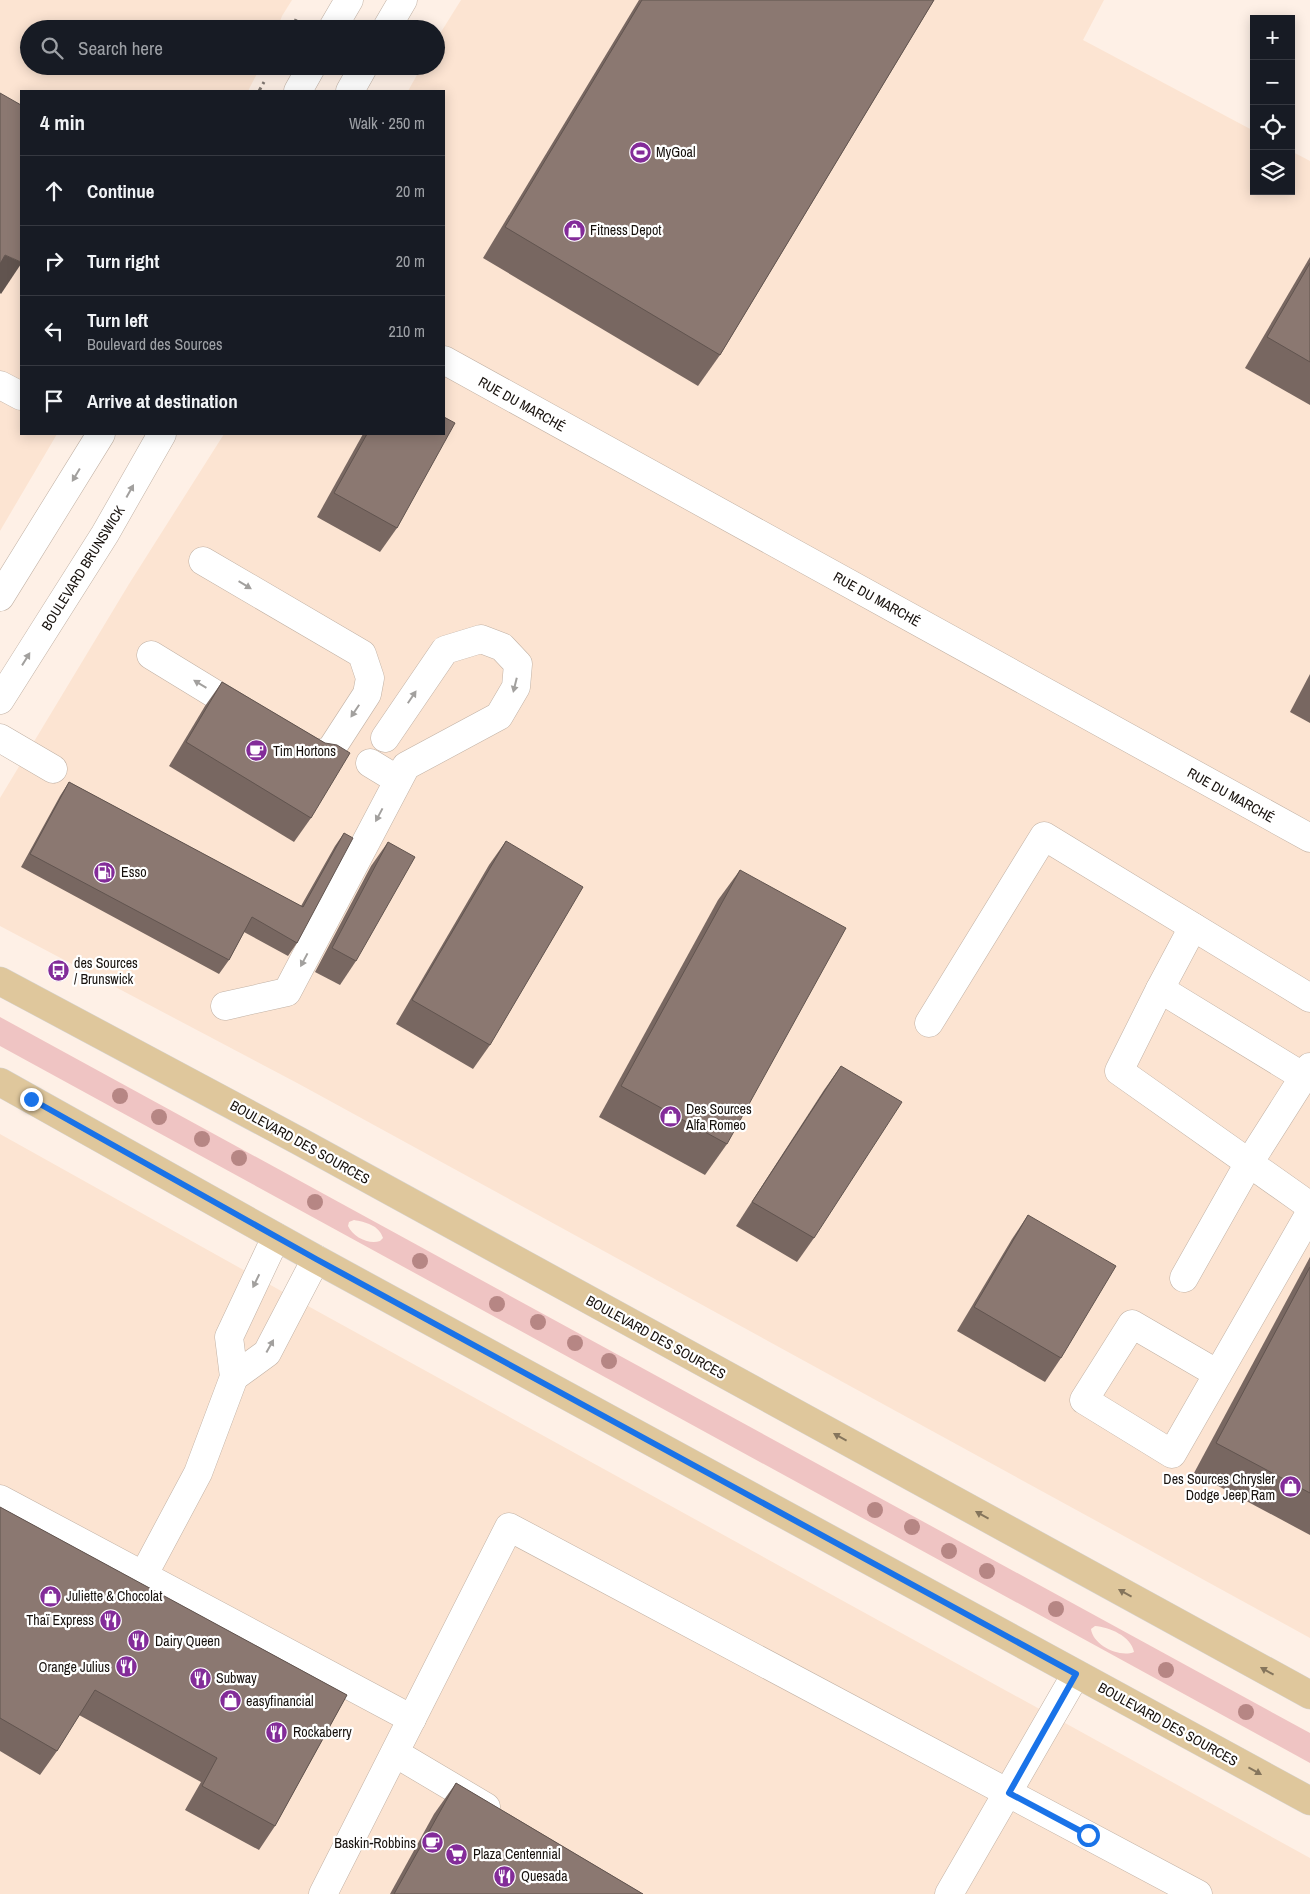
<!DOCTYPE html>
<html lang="en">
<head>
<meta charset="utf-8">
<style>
	:root { --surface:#171b24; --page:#20242c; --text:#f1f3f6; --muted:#9ea1a6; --line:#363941 }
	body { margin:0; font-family:"Archivo Narrow",sans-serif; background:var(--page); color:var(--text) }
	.controls { position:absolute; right:15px; top:15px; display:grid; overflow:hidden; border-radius:0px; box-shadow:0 2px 12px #0003 }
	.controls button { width:45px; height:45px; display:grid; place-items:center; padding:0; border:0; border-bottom:1px solid var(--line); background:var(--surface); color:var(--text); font:25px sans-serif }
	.stop { position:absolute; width:15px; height:15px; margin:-11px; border:4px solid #1a73e8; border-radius:50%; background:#fff }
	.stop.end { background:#1a73e8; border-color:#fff; box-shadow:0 1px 5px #0008 }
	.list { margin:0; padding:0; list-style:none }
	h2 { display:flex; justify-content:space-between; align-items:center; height:65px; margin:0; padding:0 20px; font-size:21px }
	h2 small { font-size:16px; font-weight:400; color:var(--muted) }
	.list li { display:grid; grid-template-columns:32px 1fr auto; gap:15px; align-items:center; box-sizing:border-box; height:70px; padding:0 20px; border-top:1px solid var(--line) }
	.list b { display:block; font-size:19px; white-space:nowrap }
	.list p { margin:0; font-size:16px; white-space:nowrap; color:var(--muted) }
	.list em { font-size:16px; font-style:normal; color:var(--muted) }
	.icon { flex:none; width:28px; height:28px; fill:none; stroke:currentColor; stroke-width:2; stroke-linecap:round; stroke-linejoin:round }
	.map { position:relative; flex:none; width:1310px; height:1894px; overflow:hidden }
	.search { position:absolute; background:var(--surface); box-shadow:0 2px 12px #0003; left:20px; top:20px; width:425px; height:55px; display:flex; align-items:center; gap:12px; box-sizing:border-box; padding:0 18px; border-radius:28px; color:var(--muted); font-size:19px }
	.panel { position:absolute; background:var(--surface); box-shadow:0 2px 12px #0003; left:20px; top:90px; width:425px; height:345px; border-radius:0px }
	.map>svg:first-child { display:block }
	.built { fill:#fce4d2 }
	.green { fill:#efc4c3; fill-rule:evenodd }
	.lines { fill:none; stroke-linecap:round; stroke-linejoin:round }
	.minor-casing { stroke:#c1b1a4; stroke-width:29 }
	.major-casing { stroke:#d5d4d3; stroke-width:29 }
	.path { stroke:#827872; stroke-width:3; stroke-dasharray:4 4; stroke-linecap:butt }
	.minor { stroke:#fff; stroke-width:28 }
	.major { stroke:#dfc79c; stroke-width:28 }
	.tree { fill:#b68684 }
	.wall { fill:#786761 }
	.shaded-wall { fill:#61544f }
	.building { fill:#8b7871; stroke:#61544f }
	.oneway { fill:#a2a09e }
	.oneway2 { fill:#85755c }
	.route { stroke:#1a73e8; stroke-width:6 }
	.labels { text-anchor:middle; stroke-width:4.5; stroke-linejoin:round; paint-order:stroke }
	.poi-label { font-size:14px; fill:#17110d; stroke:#fff; text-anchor:start }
	.street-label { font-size:14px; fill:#17110d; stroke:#fff }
</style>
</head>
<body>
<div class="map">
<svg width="1310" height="1894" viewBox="0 0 1310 1894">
	<rect width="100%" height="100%" fill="#fef0e6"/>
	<g class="built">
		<path d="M 0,0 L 292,0 L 282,16 L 277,29 L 29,29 L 29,66 L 261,66 L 248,91 L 21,91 L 21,434 L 57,434 L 0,531 Z"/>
		<path d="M 461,0 L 1104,0 L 1083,40 L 1254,131 L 1254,191 L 1291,191 L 1291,151 L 1310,161 L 1310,1638 L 299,1084 L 0,926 L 0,798 L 129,584 L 224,434 L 444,434 L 444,91 L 408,91 L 422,66 L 436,66 L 436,40 Z"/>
		<path d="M 0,1134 L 317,1311 L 1310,1858 L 1310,1894 L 0,1894 Z"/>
	</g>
	<path class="green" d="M 0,1017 L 1310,1733 L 1310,1763 L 0,1046 ZM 354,1220 C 365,1222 379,1225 383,1238 L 380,1241 C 369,1245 353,1237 348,1226 L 349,1222 ZM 1095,1626 C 1109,1627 1131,1636 1134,1652 C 1119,1658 1093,1645 1091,1629 Z"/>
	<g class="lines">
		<defs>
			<g id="minor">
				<path d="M 332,29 L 349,0"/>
				<path d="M 386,29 L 403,0"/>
				<path d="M 298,91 L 312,66"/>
				<path d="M 350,91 L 364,66"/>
				<path d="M 444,360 L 1310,838"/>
				<path d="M 0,385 L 21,396"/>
				<path d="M 203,561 L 362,654 L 370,678 L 367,694 L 330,751 L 316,754 L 303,747"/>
				<path d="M 0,597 L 101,434"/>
				<path d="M 151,655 L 246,713"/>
				<path d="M 0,700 L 105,534 L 162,434"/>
				<path d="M 0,738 L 53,769"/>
				<path d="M 370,763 L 398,780"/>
				<path d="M 1193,927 L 1160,989 L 1119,1071 L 1310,1206"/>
				<path d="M 1160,989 L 1304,1077"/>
				<path d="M 225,1006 L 287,992 L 406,766 L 499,716 L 516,687 L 518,664 L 502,647 L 481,639 L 445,650 L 385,738"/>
				<path d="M 929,1023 L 1044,836 L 1310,998"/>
				<path d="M 1184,1278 L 1249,1163 L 1310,1067"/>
				<path d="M 1218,1374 L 1132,1324 L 1084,1400 L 1172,1454 L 1310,1213"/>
				<path d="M 234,1377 L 267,1353 L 316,1259"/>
				<path d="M 0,1499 L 412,1719"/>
				<path d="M 143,1576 L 198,1473 L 234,1377 L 229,1337 L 276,1237"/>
				<path d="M 395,1753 L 486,1807"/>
				<path d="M 323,1894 L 509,1527 L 1198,1894"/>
				<path d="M 949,1894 L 1076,1674"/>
			</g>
			<g id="major">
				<path d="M 0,981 L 299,1141 L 1310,1695"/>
				<path d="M 0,1082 L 316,1259 L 1310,1801"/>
			</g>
		</defs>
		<use href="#minor" class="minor-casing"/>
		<use href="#major" class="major-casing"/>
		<g class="path">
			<path d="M 293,29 L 296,19"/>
			<path d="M 259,91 L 264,82"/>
		</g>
		<use href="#minor" class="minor"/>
		<use href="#major" class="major"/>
	</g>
	<g class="tree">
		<circle cx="120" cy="1096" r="8"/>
		<circle cx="159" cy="1117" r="8"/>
		<circle cx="202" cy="1139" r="8"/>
		<circle cx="239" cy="1158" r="8"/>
		<circle cx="315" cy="1202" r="8"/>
		<circle cx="420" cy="1261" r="8"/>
		<circle cx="497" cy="1304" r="8"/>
		<circle cx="538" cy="1322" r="8"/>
		<circle cx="575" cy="1343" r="8"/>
		<circle cx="609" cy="1361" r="8"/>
		<circle cx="875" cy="1510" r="8"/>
		<circle cx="912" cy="1527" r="8"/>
		<circle cx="949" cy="1551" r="8"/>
		<circle cx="987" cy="1571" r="8"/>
		<circle cx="1056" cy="1609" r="8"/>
		<circle cx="1166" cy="1670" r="8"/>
		<circle cx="1246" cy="1712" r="8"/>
	</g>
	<g class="wall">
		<path d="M 639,0 L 934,0 L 720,355 L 698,386 L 483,258 Z"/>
		<path d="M 1310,257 L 1310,405 L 1245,368 Z"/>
		<path d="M 363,434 L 444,434 L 397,528 L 380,552 L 317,517 Z"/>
		<path d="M 1310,674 L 1310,723 L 1290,712 Z"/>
		<path d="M 222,682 L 325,743 L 311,818 L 294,842 L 169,766 L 205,706 Z"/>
		<path d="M 69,782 L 301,906 L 335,846 L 344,833 L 297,943 L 288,956 L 244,932 L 229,960 L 219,974 L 21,867 L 60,796 Z"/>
		<path d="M 506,841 L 490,1045 L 473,1069 L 396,1024 L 489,865 Z"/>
		<path d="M 388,842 L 356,961 L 340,985 L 315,972 L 371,866 Z"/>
		<path d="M 740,870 L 727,1144 L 705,1175 L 599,1117 L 718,900 Z"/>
		<path d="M 841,1066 L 814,1238 L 797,1262 L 736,1226 L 824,1090 Z"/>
		<path d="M 1028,1215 L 1061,1358 L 1045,1382 L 957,1331 L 1012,1239 Z"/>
		<path d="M 1310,1257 L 1310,1535 L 1194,1473 Z"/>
		<path d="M 0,1507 L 347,1695 L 275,1826 L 259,1850 L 185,1810 L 201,1782 L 79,1715 L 57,1751 L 40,1775 L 0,1751 Z"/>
		<path d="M 456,1783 L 643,1894 L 390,1894 L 434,1814 Z"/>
	</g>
	<path class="shaded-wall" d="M 5,255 L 21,262 L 21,264 L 1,294 L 0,293 L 0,262 Z"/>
	<g class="building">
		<path d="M 642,0 L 934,0 L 720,355 L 505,227 Z"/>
		<path d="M 0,93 L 21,105 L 21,262 L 5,255 L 0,264 Z"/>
		<path d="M 1310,263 L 1310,362 L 1267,337 Z"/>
		<path d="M 444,417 L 455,423 L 397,528 L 334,493 L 367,434 L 444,434 Z"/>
		<path d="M 222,682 L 325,743 L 337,745 L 350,753 L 311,818 L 186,742 Z"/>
		<path d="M 69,782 L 303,907 L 344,833 L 353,838 L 297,943 L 252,917 L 229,960 L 30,854 Z"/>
		<path d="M 506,841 L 583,887 L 490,1045 L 412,1000 Z"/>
		<path d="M 388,842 L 415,857 L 356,961 L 332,948 Z"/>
		<path d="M 740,870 L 846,928 L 727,1144 L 621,1086 Z"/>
		<path d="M 841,1066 L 902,1102 L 814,1238 L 752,1202 Z"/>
		<path d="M 1028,1215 L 1116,1266 L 1061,1358 L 974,1307 Z"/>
		<path d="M 1310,1267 L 1310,1493 L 1216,1443 Z"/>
		<path d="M 0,1507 L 347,1695 L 275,1826 L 202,1786 L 217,1758 L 95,1690 L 57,1751 L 0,1718 Z"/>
		<path d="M 456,1783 L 643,1894 L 394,1894 Z"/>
	</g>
	<defs><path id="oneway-solid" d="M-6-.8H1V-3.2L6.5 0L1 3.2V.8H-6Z" transform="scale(1.25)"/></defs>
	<g class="oneway">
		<use href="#oneway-solid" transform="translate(76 475) rotate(121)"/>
		<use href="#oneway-solid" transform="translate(130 491) rotate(-61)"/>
		<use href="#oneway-solid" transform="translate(245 585) rotate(31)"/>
		<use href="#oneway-solid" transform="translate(26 659) rotate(-58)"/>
		<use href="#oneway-solid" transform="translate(200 684) rotate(-149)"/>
		<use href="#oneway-solid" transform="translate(515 685) rotate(104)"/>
		<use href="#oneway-solid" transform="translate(412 697) rotate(-56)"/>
		<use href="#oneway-solid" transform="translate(355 711) rotate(124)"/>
		<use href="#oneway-solid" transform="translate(379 815) rotate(118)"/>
		<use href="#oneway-solid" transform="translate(304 960) rotate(118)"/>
		<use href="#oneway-solid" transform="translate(256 1281) rotate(116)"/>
		<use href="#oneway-solid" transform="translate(270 1346) rotate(-61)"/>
	</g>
	<g class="oneway2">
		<use href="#oneway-solid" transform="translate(840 1437) rotate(-151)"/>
		<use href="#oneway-solid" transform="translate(982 1515) rotate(-151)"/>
		<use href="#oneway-solid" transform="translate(1125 1593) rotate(-151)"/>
		<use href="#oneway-solid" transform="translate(1267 1671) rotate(-151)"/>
		<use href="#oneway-solid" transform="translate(1255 1771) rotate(29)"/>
	</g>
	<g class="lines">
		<path class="route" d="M 31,1099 L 316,1259 L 1076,1674 L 1009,1793 L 1088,1835"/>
	</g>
	<defs>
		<symbol id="stadium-disc" viewBox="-11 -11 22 22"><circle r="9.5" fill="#832c99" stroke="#fff"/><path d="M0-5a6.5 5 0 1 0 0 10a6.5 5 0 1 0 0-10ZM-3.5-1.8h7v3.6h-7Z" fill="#fff"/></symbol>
		<symbol id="shop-disc" viewBox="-11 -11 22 22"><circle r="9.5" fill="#832c99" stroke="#fff"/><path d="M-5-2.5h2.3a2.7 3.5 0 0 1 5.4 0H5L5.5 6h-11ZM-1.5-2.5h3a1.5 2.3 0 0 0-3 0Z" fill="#fff"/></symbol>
		<symbol id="cafe-disc" viewBox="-11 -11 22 22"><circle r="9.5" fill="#832c99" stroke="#fff"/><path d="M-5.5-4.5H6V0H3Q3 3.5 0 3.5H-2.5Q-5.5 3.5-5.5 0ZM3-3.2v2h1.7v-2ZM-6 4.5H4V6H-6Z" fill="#fff"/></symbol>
		<symbol id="fuel-disc" viewBox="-11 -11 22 22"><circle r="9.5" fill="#832c99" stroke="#fff"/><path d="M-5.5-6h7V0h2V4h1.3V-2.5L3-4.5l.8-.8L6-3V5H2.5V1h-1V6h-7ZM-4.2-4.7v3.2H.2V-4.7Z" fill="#fff"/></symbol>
		<symbol id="bus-disc" viewBox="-11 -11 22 22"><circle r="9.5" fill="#832c99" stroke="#fff"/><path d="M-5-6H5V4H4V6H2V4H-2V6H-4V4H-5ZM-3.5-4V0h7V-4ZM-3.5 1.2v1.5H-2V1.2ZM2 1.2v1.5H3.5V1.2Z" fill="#fff"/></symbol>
		<symbol id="restaurant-disc" viewBox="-11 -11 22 22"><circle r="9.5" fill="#832c99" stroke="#fff"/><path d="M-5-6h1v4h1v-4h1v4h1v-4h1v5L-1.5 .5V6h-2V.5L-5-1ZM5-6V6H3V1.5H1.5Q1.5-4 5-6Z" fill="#fff"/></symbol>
		<symbol id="supermarket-disc" viewBox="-11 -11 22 22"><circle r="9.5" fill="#832c99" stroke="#fff"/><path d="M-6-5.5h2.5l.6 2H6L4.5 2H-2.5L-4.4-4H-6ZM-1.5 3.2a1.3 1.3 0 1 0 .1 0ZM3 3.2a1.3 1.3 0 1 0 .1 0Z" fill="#fff"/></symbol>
	</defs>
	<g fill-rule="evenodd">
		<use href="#stadium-disc" x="628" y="140" width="25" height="25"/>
		<use href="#shop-disc" x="562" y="218" width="25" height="25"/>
		<use href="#cafe-disc" x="244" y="738" width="25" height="25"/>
		<use href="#fuel-disc" x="92" y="860" width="25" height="25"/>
		<use href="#bus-disc" x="46" y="958" width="25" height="25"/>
		<use href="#shop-disc" x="658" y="1104" width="25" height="25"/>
		<use href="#shop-disc" x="1278" y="1474" width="25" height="25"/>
		<use href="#shop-disc" x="38" y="1584" width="25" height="25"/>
		<use href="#restaurant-disc" x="98" y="1608" width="25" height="25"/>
		<use href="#restaurant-disc" x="126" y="1628" width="25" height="25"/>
		<use href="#restaurant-disc" x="114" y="1654" width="25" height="25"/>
		<use href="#restaurant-disc" x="188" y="1666" width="25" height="25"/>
		<use href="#shop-disc" x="218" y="1688" width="25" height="25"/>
		<use href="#restaurant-disc" x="264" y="1720" width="25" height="25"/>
		<use href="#cafe-disc" x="420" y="1830" width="25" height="25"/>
		<use href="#supermarket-disc" x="444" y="1842" width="25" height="25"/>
		<use href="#restaurant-disc" x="492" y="1864" width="25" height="25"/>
	</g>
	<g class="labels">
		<g class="poi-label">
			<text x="656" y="157">MyGoal</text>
			<text x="590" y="235">Fitness Depot</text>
			<text x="273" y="756">Tim Hortons</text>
			<text x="121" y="877">Esso</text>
			<text x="74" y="968">des Sources<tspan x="74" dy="16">/ Brunswick</tspan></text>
			<text x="686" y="1114">Des Sources<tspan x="686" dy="16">Alfa Romeo</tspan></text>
			<text x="1275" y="1484" text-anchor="end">Des Sources Chrysler<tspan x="1275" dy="16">Dodge Jeep Ram</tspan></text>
			<text x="66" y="1601">Juliette &amp; Chocolat</text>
			<text x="94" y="1625" text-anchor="end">Thaï Express</text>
			<text x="155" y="1646">Dairy Queen</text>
			<text x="110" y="1672" text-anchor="end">Orange Julius</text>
			<text x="216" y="1683">Subway</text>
			<text x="246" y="1706">easyfinancial</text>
			<text x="293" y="1737">Rockaberry</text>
			<text x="416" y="1848" text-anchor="end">Baskin-Robbins</text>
			<text x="473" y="1859">Plaza Centennial</text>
			<text x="521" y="1881">Quesada</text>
		</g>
		<g class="street-label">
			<text transform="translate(522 404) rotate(29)" y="5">RUE DU MARCHÉ</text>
			<text transform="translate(83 568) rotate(-58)" y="5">BOULEVARD BRUNSWICK</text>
			<text transform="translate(877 599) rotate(29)" y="5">RUE DU MARCHÉ</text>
			<text transform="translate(1231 795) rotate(29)" y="5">RUE DU MARCHÉ</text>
			<text transform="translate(300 1142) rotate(29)" y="5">BOULEVARD DES SOURCES</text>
			<text transform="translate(656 1337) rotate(29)" y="5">BOULEVARD DES SOURCES</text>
			<text transform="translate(1168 1724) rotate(29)" y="5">BOULEVARD DES SOURCES</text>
		</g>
	</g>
</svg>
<div class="controls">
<button>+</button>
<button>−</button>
<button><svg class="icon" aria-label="locate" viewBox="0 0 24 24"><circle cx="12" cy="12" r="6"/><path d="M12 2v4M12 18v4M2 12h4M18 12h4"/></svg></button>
<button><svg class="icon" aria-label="layers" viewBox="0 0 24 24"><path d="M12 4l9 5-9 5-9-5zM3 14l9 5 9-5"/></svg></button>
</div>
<div class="stop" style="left:1088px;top:1835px"></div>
<div class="stop end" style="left:31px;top:1099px"></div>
<div class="search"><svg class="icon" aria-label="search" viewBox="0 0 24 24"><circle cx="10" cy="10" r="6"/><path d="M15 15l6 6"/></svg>Search here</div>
<section class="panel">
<h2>4 min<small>Walk · 250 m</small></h2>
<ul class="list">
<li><svg class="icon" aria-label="ahead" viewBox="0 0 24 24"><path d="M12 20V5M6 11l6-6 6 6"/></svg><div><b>Continue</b></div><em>20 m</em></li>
<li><svg class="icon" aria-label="right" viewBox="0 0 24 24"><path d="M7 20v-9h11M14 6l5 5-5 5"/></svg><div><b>Turn right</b></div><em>20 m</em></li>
<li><svg class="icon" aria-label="left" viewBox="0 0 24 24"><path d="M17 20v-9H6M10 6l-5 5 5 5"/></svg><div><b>Turn left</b><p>Boulevard des Sources</p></div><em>210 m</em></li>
<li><svg class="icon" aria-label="arrive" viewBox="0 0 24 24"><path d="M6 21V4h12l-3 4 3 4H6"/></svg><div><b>Arrive at destination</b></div></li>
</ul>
</section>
</div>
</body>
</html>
